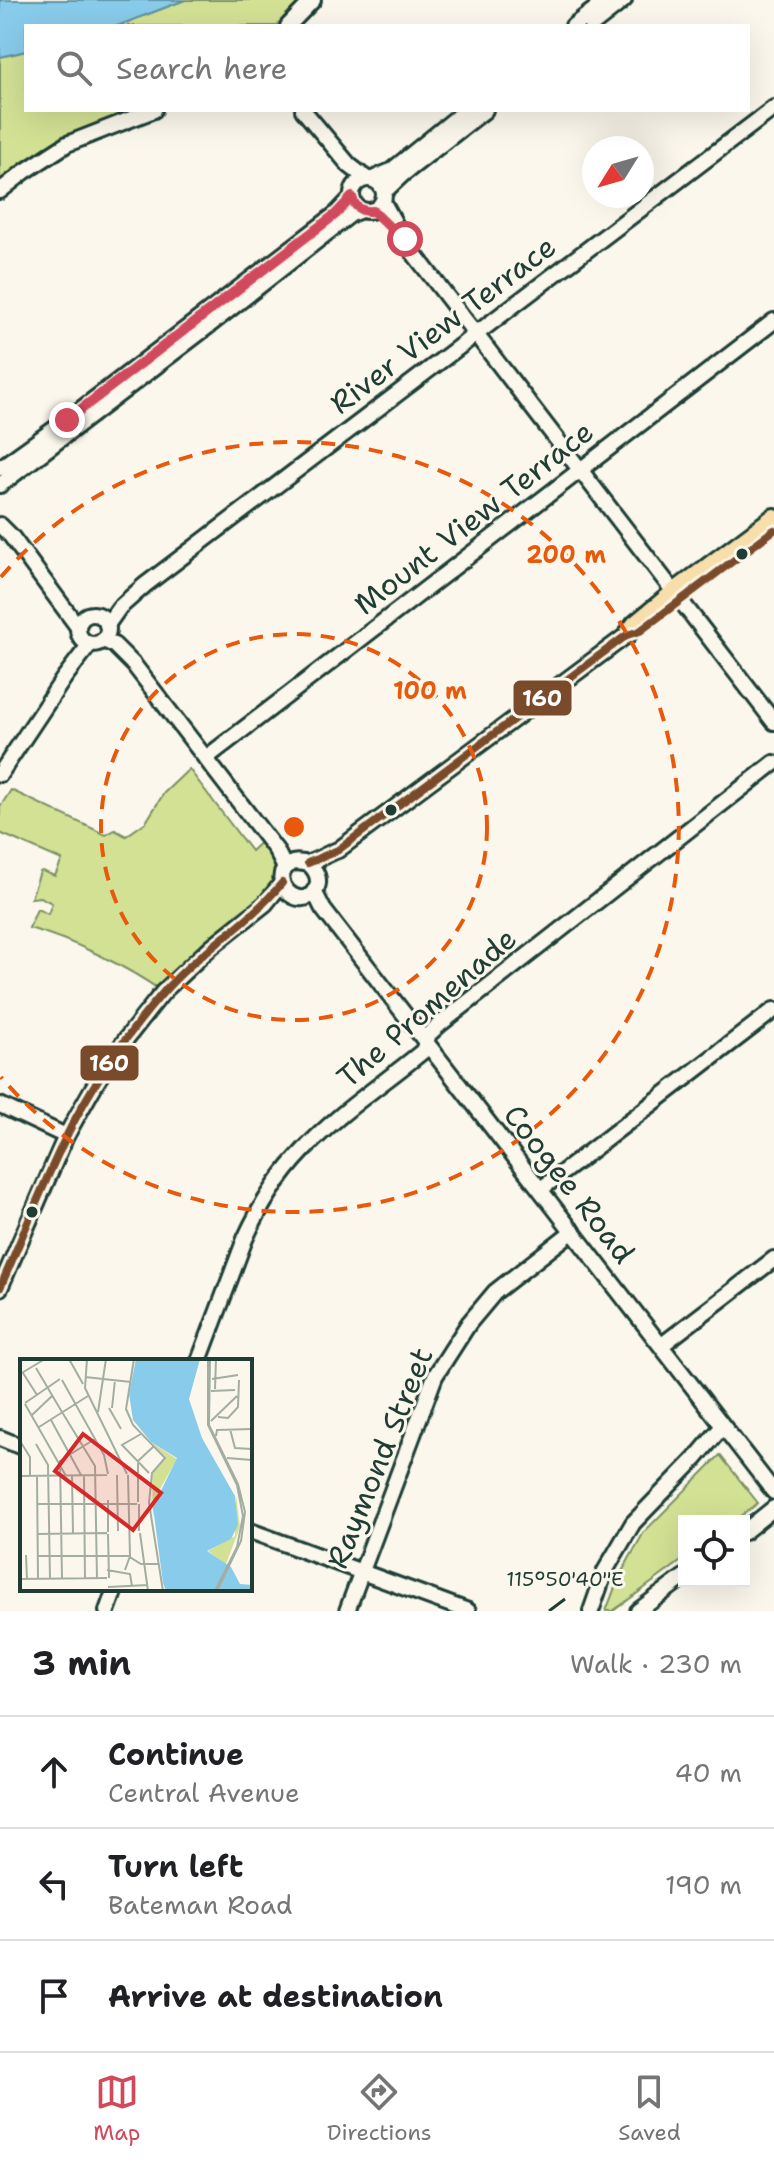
<!DOCTYPE html>
<html lang="en">
<head>
<meta charset="utf-8">
<style>
	:root { --surface:#fff; --page:#f2f2f2; --text:#202124; --muted:#757577; --line:#e0e0e0; --accent:#d1495b }
	body { margin:0; font-family:"Shantell Sans",sans-serif; background:var(--page); color:var(--text) }
	.controls { position:absolute; right:24px; bottom:24px; display:grid; overflow:hidden; border-radius:0px; box-shadow:0 8px 32px #0002 }
	.controls button { width:72px; height:72px; display:grid; place-items:center; padding:0; border:0; border-bottom:2px solid var(--line); background:var(--surface); color:var(--text); font:40px sans-serif }
	.compass { position:absolute; left:582px; top:136px; width:72px; height:72px; border-radius:50%; background:var(--surface); box-shadow:0 8px 32px #0002; rotate:233deg }
	.stop { position:absolute; width:24px; height:24px; margin:-18px; border:6px solid #d1495b; border-radius:50%; background:#fff }
	.stop.end { background:#d1495b; border-color:#fff; box-shadow:0 2px 8px #0008 }
	.list { margin:0; padding:0; list-style:none }
	h2 { display:flex; justify-content:space-between; align-items:center; height:104px; margin:0; padding:0 32px; font-size:34px }
	h2 small { font-size:26px; font-weight:400; color:var(--muted) }
	.list li { display:grid; grid-template-columns:52px 1fr auto; gap:24px; align-items:center; box-sizing:border-box; height:112px; padding:0 32px; border-top:2px solid var(--line) }
	.list b { display:block; font-size:30px; white-space:nowrap }
	.list p { margin:0; font-size:26px; white-space:nowrap; color:var(--muted) }
	.list em { font-size:26px; font-style:normal; color:var(--muted) }
	.icon { flex:none; width:44px; height:44px; fill:none; stroke:currentColor; stroke-width:2; stroke-linecap:round; stroke-linejoin:round }
	.map { position:relative; flex:none; width:774px; height:1611px; overflow:hidden }
	.search { position:absolute; background:var(--surface); box-shadow:0 8px 32px #0002; left:24px; right:24px; top:24px; height:88px; display:flex; align-items:center; gap:20px; box-sizing:border-box; padding:0 28px; border-radius:0px; color:var(--muted); font-size:30px }
	.sheet { height:440px; background:var(--surface) }
	nav { display:flex; justify-content:space-around; align-items:center; box-sizing:border-box; height:112px; border-top:2px solid var(--line); background:var(--surface); font-size:22px; color:var(--muted) }
	nav a { display:grid; justify-items:center; gap:4px }
	nav .on { color:var(--accent) }
	.map>svg:first-child { display:block }
	.green { fill:#d3e194; stroke:#798f64; stroke-width:2 }
	.water { fill:#88cbea; stroke:#5e92a1; stroke-width:2 }
	.lines { fill:none; stroke-linecap:round; stroke-linejoin:round }
	.minor-casing { stroke:#1f3d34; stroke-width:20 }
	.major-casing { stroke:#1f3d34; stroke-width:22 }
	.minor { stroke:#fbf7ec; stroke-width:14 }
	.major { stroke:#f8deab; stroke-width:16 }
	.bus-1-casing { stroke:#fbf7ec; stroke-width:14 }
	.bus-1 { stroke:#7a4b2a; stroke-width:8 }
	.route { stroke:#d1495b; stroke-width:10 }
	.ticks { fill:none; stroke:#1f3d34; stroke-width:3 }
	.ring { fill:none; stroke:#e8590c; stroke-width:4; stroke-dasharray:14 10 }
	.bus-dot { fill:#1f3d34; stroke:#fbf7ec; stroke-width:3 }
	.labels { text-anchor:middle; stroke-width:6; stroke-linejoin:round; paint-order:stroke }
	.street-label { font-size:30px; fill:#1f3d34; stroke:#fbf7ec }
	.inset-road { fill:none; stroke:#a3ada2; stroke-width:2 }
	.view { fill:#d62828; fill-opacity:0.15; stroke:#d62828; stroke-width:4 }
	.inset-edge { fill:none; stroke:#1f3d34; stroke-width:4 }
	.ticks-label { font-size:20px; text-anchor:middle; fill:#1f3d34; stroke:#fbf7ec; stroke-width:6; stroke-linejoin:round; paint-order:stroke }
	.centre { fill:#e8590c; stroke:#fbf7ec; stroke-width:4 }
	.ring-label { font-size:24px; text-anchor:middle; font-weight:bold; fill:#e8590c; stroke:#fbf7ec; stroke-width:6; stroke-linejoin:round; paint-order:stroke }
	.line-badge { stroke:#fbf7ec; stroke-width:3 }
	.badge-label { font-size:22px; text-anchor:middle; font-weight:bold; fill:#fff }
</style>
</head>
<body>
<div class="map">
<svg width="774" height="1611" viewBox="0 0 774 1611">
	<rect width="100%" height="100%" fill="#fbf7ec"/>
	<filter id="ink" filterUnits="userSpaceOnUse"><feTurbulence type="fractalNoise" baseFrequency=".0125" numOctaves="2"/><feDisplacementMap in="SourceGraphic" scale="16" xChannelSelector="R" yChannelSelector="G"/><feConvolveMatrix kernelMatrix="1 2 1 2 8 2 1 2 1" color-interpolation-filters="sRGB"/></filter>
	<g filter="url(#ink)">
		<g class="green">
			<path d="M 185,0 L 306,0 L 276,26 L 117,26 Z"/>
			<path d="M 26,51 L 26,110 L 134,110 L 45,147 L 0,182 L 0,57 Z"/>
			<path d="M 189,769 L 251,851 L 266,837 L 276,850 L 282,883 L 163,992 C 126,966 73,940 29,928 L 37,909 L 48,914 L 52,903 L 40,897 L 31,898 L 40,872 L 42,871 L 55,876 L 62,860 L 0,833 L 0,807 L 11,790 L 106,835 L 115,830 L 126,836 L 146,822 L 164,793 Z"/>
			<path d="M 720,1455 L 758,1503 L 735,1521 L 684,1521 L 684,1559 L 613,1611 L 606,1611 L 619,1577 L 644,1532 Z"/>
		</g>
		<path class="water" d="M 0,0 L 185,0 L 117,26 L 26,26 L 26,51 L 0,57 Z"/>
		<g class="lines">
			<defs>
				<g id="minor">
					<path d="M 288,26 L 313,0"/>
					<path d="M 573,26 L 607,0"/>
					<path d="M 591,26 L 624,0"/>
					<path d="M 303,110 L 349,165 L 367,179"/>
					<circle cx="368" cy="195" r="16"/>
					<path d="M 373,179 L 391,171 L 466,110"/>
					<path d="M 0,191 L 24,172 L 67,144 L 154,110"/>
					<path d="M 384,192 L 403,174 L 485,110"/>
					<path d="M 383,202 L 405,242 L 774,722"/>
					<path d="M 0,468 L 67,420 L 336,214 L 352,197"/>
					<path d="M 0,485 L 207,327 L 351,214 L 361,210"/>
					<path d="M 0,525 L 11,536 L 78,627"/>
					<circle cx="93" cy="629" r="15"/>
					<path d="M 107,625 L 119,608 L 145,585 L 774,108"/>
					<path d="M 103,640 L 114,645 L 134,665 L 276,850 L 285,868"/>
					<path d="M 206,758 L 774,321"/>
					<path d="M 0,774 L 64,678 L 90,644"/>
					<path d="M 308,863 C 316,870 322,880 315,891 C 298,913 266,879 290,864 C 297,860 301,864 308,863 C 318,861 328,853 338,850 L 627,635"/>
					<path d="M 314,891 L 323,909 L 774,1492"/>
					<path d="M 0,1105 L 66,1136"/>
					<path d="M 541,1189 L 774,1010"/>
					<path d="M 0,1288 L 66,1136 L 98,1079 L 126,1039 L 163,992 L 212,946 L 265,904 L 282,883"/>
					<path d="M 662,1345 L 774,1259"/>
					<path d="M 199,1361 L 245,1239 C 260,1206 278,1177 303,1151 C 338,1113 383,1084 423,1051 L 429,1034 L 440,1024 L 774,763"/>
					<path d="M 0,1438 L 22,1447"/>
					<path d="M 250,1531 L 468,1611"/>
					<path d="M 744,1532 L 774,1508"/>
					<path d="M 107,1611 L 115,1589"/>
					<path d="M 347,1611 L 435,1376 L 469,1323 L 495,1292 L 573,1231"/>
					<path d="M 591,1611 L 605,1571 L 633,1523 L 695,1459 L 722,1427"/>
					<path d="M 638,1611 L 684,1577"/>
				</g>
				<path id="major" d="M 627,635 L 635,624 L 674,592 L 774,517"/>
			</defs>
			<use href="#minor" class="minor-casing"/>
			<use href="#major" class="major-casing"/>
			<use href="#minor" class="minor"/>
			<use href="#major" class="major"/>
			<defs>
				<g id="bus-1">
					<path d="M 308,863 L 338,850 L 627,635 L 640,631 L 774,530"/>
					<path d="M 0,1288 C 22,1238 42,1186 66,1137 C 91,1086 124,1038 161,995 C 197,952 247,926 282,883"/>
				</g>
			</defs>
			<use href="#bus-1" class="bus-1-casing"/>
			<use href="#bus-1" class="bus-1"/>
		</g>
	</g>
	<g class="lines" filter="url(#ink)">
		<path class="route" d="M 67,420 L 336,214 L 352,197 C 355,208 362,212 373,211 L 405,242 L 405,239"/>
	</g>
	<path class="ticks" d="M 549,1611 L 565,1599"/>
	<g class="ring">
		<circle cx="294" cy="827" r="193"/>
		<path d="M1 577A385 385 0 1 1 1 1077"/>
	</g>
	<g class="bus-dot">
		<circle cx="742" cy="554" r="7"/>
		<circle cx="391" cy="810" r="7"/>
		<circle cx="32" cy="1212" r="7"/>
	</g>
	<g class="labels">
		<g class="street-label">
			<text transform="translate(443 325) rotate(-37)" y="10">River View Terrace</text>
			<text transform="translate(474 518) rotate(-38)" y="10">Mount View Terrace</text>
			<text transform="translate(427 1008) rotate(-41)" y="10">The Promenade</text>
			<text transform="translate(569 1184) rotate(52)" y="10">Coogee Road</text>
			<text transform="translate(380 1458) rotate(-68)" y="10">Raymond Street</text>
		</g>
	</g>
	<g transform="translate(20 1359)">
		<rect width="232" height="232" fill="#fbf7ec"/>
		<path d="M 131,83 L 157,100 L 136,137 L 133,159 L 132,115 L 145,99 ZM 216,136 L 220,168 L 206,205 L 188,192 L 215,177 Z" fill="#d3e194"/>
		<path d="M 116,0 L 180,0 L 169,40 L 182,79 L 215,137 L 218,166 L 211,180 L 187,192 L 211,208 L 220,225 L 232,226 L 232,232 L 146,232 L 143,224 L 133,148 L 157,99 L 131,83 L 113,61 L 109,35 Z" fill="#88cbea"/>
		<path class="inset-road" d="M 49,0 L 63,25M 67,0 L 65,29 L 107,115M 114,0 L 106,50 L 113,66 L 145,99 L 132,114 L 129,144 L 143,232M 188,0 L 188,66 L 217,126 L 223,157 L 217,188 L 195,232M 190,0 L 189,66 L 218,125 L 225,153 L 221,182 L 197,232M 16,9 L 42,53M 3,14 L 17,36M 0,15 L 25,0M 65,18 L 111,23M 192,20 L 218,16M 42,21 L 84,96 L 88,115M 195,30 L 196,0M 191,32 L 215,31M 5,44 L 40,20M 5,45 L 46,117M 89,49 L 101,70M 92,49 L 95,21M 42,53 L 75,107 L 77,220M 78,53 L 86,0M 12,56 L 32,37M 198,58 L 208,59 L 218,48 L 219,21M 31,61 L 61,116M 191,62 L 217,37M 19,68 L 68,37M 210,70 L 215,89 L 232,90M 121,75 L 102,86 L 129,114M 196,77 L 197,71 L 232,70M 0,82 L 10,98 L 10,117M 16,85 L 28,106 L 30,220M 207,99 L 232,101M 40,101 L 42,220M 41,101 L 75,80M 118,114 L 118,102 L 133,88M 64,116 L 65,220M 97,116 L 98,172M 118,116 L 118,143M 0,117 L 87,116M 17,117 L 18,220M 52,117 L 53,174M 88,141 L 88,173M 17,145 L 117,145M 119,145 L 119,172M 120,174 L 128,232M 18,175 L 87,174M 88,175 L 89,219M 6,196 L 7,220M 18,197 L 108,197 L 121,205 L 139,205M 87,211 L 110,215 L 112,227M 105,211 L 110,197 L 108,116M 0,220 L 87,219M 88,228 L 128,226"/>
		<path class="view" d="M 63,75 L 141,134 L 113,171 L 35,112 Z"/>
		<rect width="232" height="232" class="inset-edge"/>
	</g>
	<g class="ticks-label">
		<text x="565" y="1586">115°50'40"E</text>
	</g>
	<circle cx="294" cy="827" r="12" class="centre"/>
	<g class="ring-label">
		<text x="566" y="563">200 m</text>
		<text x="430" y="699">100 m</text>
	</g>
	<g class="line-badge">
		<rect x="512" y="679" width="61" height="38" rx="8" fill="#7a4b2a"/>
		<rect x="79" y="1044" width="61" height="38" rx="8" fill="#7a4b2a"/>
	</g>
	<g class="badge-label">
		<text x="542" y="706">160</text>
		<text x="109" y="1071">160</text>
	</g>
</svg>
<div class="controls">
<button><svg class="icon" aria-label="locate" viewBox="0 0 24 24"><circle cx="12" cy="12" r="6"/><path d="M12 2v4M12 18v4M2 12h4M18 12h4"/></svg></button>
</div>
<svg class="compass" viewBox="-18 -18 36 36"><path d="M0-13l5 13h-10z" fill="#e53935"/><path d="M0 13l5-13h-10z" fill="#757577"/></svg>
<div class="stop" style="left:405px;top:239px"></div>
<div class="stop end" style="left:67px;top:420px"></div>
<div class="search"><svg class="icon" aria-label="search" viewBox="0 0 24 24"><circle cx="10" cy="10" r="6"/><path d="M15 15l6 6"/></svg>Search here</div>
</div>
<section class="sheet">
<h2>3 min<small>Walk · 230 m</small></h2>
<ul class="list">
<li><svg class="icon" aria-label="ahead" viewBox="0 0 24 24"><path d="M12 20V5M6 11l6-6 6 6"/></svg><div><b>Continue</b><p>Central Avenue</p></div><em>40 m</em></li>
<li><svg class="icon" aria-label="left" viewBox="0 0 24 24"><path d="M17 20v-9H6M10 6l-5 5 5 5"/></svg><div><b>Turn left</b><p>Bateman Road</p></div><em>190 m</em></li>
<li><svg class="icon" aria-label="arrive" viewBox="0 0 24 24"><path d="M6 21V4h12l-3 4 3 4H6"/></svg><div><b>Arrive at destination</b></div></li>
</ul>
</section>
<nav>
<a class="on"><svg class="icon" aria-label="map" viewBox="0 0 24 24"><path d="M3 6l6-2 6 2 6-2v14l-6 2-6-2-6 2zM9 4v14M15 6v14"/></svg>Map</a>
<a><svg class="icon" aria-label="directions" viewBox="0 0 24 24"><path d="M12 3l9 9-9 9-9-9zM9 14v-3h6M13 9l2 2-2 2"/></svg>Directions</a>
<a><svg class="icon" aria-label="saved" viewBox="0 0 24 24"><path d="M7 4h10v16l-5-4-5 4z"/></svg>Saved</a>
</nav>
</body>
</html>
